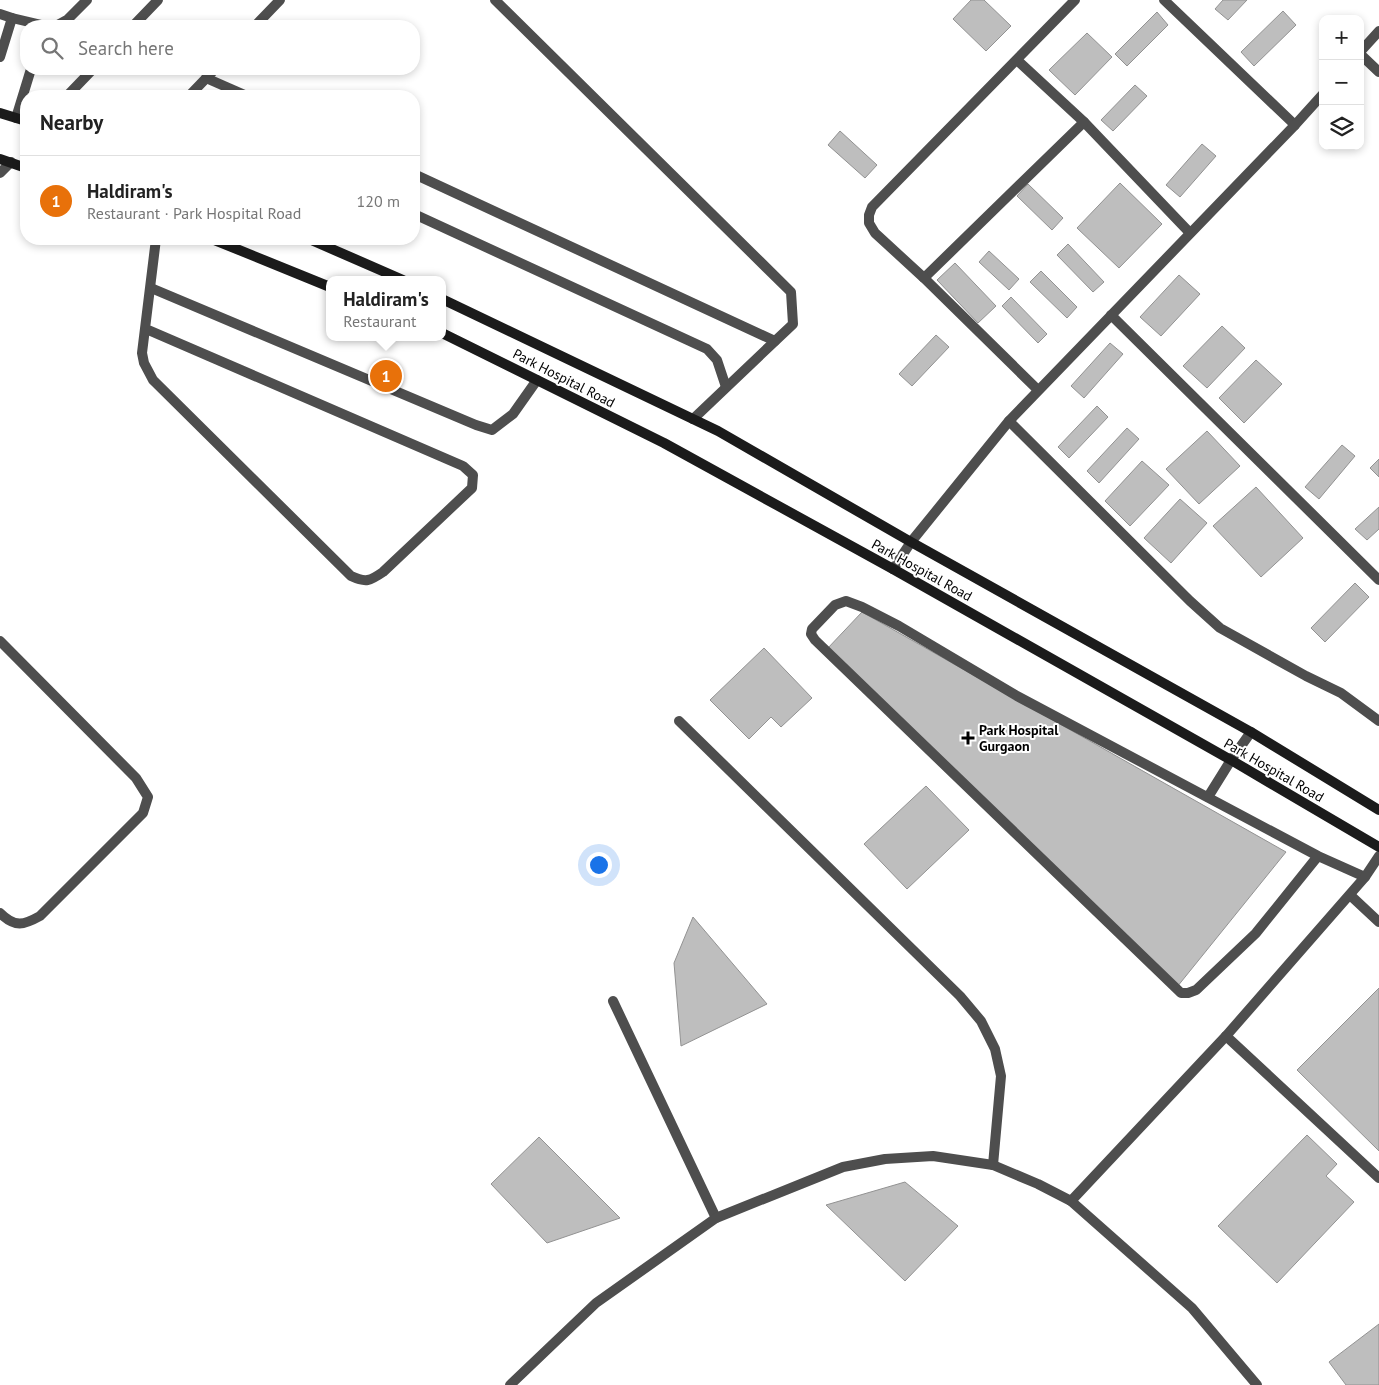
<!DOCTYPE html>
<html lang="en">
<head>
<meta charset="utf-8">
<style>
	:root { --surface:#fff; --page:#f2f2f2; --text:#222; --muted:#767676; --line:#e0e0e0; --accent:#111827 }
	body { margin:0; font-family:"PT Sans",sans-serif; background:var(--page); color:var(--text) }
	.controls { position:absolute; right:15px; top:15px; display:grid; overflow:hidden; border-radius:10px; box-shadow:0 2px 8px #0003 }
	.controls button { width:45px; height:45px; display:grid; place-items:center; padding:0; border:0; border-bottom:1px solid var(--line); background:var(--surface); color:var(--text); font:25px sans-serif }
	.you { position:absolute; left:598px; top:864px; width:18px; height:18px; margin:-12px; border:4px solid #fff; border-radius:50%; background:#1a73e8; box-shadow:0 0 0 8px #1a73e833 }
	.badge { display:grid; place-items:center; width:32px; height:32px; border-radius:50%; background:var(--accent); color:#fff; font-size:16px; font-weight:700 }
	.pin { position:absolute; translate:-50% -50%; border:2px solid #fff; box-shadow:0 1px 5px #0006 }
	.popup { position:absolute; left:326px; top:276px; width:120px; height:65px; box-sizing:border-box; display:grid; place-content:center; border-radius:10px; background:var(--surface); filter:drop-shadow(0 1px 4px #0005); font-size:16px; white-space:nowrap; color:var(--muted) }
	.popup b { font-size:19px; color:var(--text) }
	.popup::after { content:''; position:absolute; left:50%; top:100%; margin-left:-10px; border:10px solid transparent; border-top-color:var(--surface) }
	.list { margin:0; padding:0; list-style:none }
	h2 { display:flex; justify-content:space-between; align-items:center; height:65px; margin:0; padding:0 20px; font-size:21px }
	h2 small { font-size:16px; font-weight:400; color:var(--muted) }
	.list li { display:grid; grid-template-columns:32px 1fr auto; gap:15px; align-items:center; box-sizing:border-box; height:90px; padding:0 20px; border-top:1px solid var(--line) }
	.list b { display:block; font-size:19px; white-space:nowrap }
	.list p { margin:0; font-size:16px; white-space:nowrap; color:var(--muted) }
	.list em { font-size:16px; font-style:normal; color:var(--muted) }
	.icon { flex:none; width:28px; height:28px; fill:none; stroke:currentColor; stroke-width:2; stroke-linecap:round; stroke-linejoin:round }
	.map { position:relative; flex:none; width:1379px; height:1385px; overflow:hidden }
	.search { position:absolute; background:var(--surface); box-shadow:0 2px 8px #0003; left:20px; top:20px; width:400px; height:55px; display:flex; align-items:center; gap:12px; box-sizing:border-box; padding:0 18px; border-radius:20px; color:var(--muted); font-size:19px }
	.panel { position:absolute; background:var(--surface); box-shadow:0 2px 8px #0003; left:20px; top:90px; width:400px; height:155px; border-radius:20px }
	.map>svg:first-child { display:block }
	.building { fill:#bebebe; stroke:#929292 }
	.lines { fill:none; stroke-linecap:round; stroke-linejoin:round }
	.service { stroke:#4e4e4e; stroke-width:10 }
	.minor { stroke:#4e4e4e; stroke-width:10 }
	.tertiary { stroke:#4e4e4e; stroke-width:10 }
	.secondary { stroke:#1b1b1b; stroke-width:10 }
	.poi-dot { fill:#000; stroke:#fff; stroke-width:2 }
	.labels { text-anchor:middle; stroke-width:4; stroke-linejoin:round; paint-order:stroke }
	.street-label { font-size:14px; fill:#000; stroke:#fff }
	.poi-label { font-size:14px; font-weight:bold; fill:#000; stroke:#fff; text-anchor:start }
</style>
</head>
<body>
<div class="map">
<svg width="1379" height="1385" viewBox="0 0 1379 1385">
	<rect width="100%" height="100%" fill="#fff"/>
	<g class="building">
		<path d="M 971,0 L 984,0 L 1011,26 L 986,51 L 953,19 Z"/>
		<path d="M 1223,0 L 1247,0 L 1228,20 L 1215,9 Z"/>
		<path d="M 1283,11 L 1296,25 L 1254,66 L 1241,52 Z"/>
		<path d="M 1157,12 L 1168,25 L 1127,66 L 1115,54 Z"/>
		<path d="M 1087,33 L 1112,57 L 1075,95 L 1049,70 Z"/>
		<path d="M 1135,85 L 1147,96 L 1113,131 L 1101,120 Z"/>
		<path d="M 840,131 L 877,165 L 865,178 L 828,145 Z"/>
		<path d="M 1202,144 L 1216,156 L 1180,197 L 1166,185 Z"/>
		<path d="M 1120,183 L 1162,224 L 1119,268 L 1077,228 Z"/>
		<path d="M 1028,184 L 1063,218 L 1052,230 L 1017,196 Z"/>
		<path d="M 1068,244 L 1104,282 L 1093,292 L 1057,255 Z"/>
		<path d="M 989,251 L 1019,279 L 1009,290 L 979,262 Z"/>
		<path d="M 955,263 L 996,306 L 978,323 L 937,280 Z"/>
		<path d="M 1041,271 L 1077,307 L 1067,318 L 1030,282 Z"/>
		<path d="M 1179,275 L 1200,294 L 1161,336 L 1140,317 Z"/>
		<path d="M 1011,297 L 1047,334 L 1038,343 L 1002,306 Z"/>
		<path d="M 1222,326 L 1245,348 L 1207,388 L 1183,366 Z"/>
		<path d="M 936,335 L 949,347 L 912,386 L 899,374 Z"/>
		<path d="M 1110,343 L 1123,354 L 1084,398 L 1071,386 Z"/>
		<path d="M 1256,360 L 1282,384 L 1244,423 L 1219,398 Z"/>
		<path d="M 1097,406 L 1108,417 L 1069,458 L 1058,447 Z"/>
		<path d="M 1127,428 L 1139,439 L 1099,483 L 1087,471 Z"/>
		<path d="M 1207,431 L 1240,466 L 1199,504 L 1166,469 Z"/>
		<path d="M 1342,445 L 1355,456 L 1319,499 L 1305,487 Z"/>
		<path d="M 1379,459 L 1379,477 L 1370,468 Z"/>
		<path d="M 1142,461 L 1169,485 L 1130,526 L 1105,501 Z"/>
		<path d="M 1256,487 L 1303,538 L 1261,577 L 1213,526 Z"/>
		<path d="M 1180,499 L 1207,523 L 1171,563 L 1144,538 Z"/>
		<path d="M 1379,507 L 1379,529 L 1367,540 L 1355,529 Z"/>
		<path d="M 1355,583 L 1369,597 L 1325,642 L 1311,628 Z"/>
		<path d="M 862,612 L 1286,852 L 1177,987 L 827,649 Z"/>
		<path d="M 764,648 L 812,698 L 781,727 L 771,717 L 749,739 L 710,700 Z"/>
		<path d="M 926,786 L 969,830 L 907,889 L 864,844 Z"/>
		<path d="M 693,917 L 767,1004 L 681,1046 L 674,963 Z"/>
		<path d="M 1379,988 L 1379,1151 L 1297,1070 Z"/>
		<path d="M 1307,1135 L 1337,1164 L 1326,1176 L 1354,1202 L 1277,1283 L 1218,1226 Z"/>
		<path d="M 539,1137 L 620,1218 L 547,1243 L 491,1184 Z"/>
		<path d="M 905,1182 L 958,1226 L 905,1281 L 826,1205 Z"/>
		<path d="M 1379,1324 L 1379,1385 L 1346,1385 L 1329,1362 Z"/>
	</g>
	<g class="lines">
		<g class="service">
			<path d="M 495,0 L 791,292 L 793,324 L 693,419"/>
			<path d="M 0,14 L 12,18 L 0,57"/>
			<path d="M 12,18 L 46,26"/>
			<path d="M 56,26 L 67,20 L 87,0"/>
			<path d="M 255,26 L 280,0"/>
			<path d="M 206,78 L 247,96"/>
			<path d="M 189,96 L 215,69"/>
			<path d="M 16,118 L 31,69"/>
			<path d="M 414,174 L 775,341"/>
			<path d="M 414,214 L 707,349 L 717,360 L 726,387"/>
			<path d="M 151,288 L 476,425 L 492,430 L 513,414 L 537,380"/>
			<path d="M 146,329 L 463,466 L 473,475 L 472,488 L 383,572 C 370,581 366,583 351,576 L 153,380 L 144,363 L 142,353 L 156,239"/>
			<path d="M 0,641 L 136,778 L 148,797 L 143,813 L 40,916 C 24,925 15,928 0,913"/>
			<path d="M 1208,797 L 1231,760 L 1251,732"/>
			<path d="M 1318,856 L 1256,933 L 1196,990 L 1188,993 L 1181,993 L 815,640 L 811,634 L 812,629 L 835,605 L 846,601 L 862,607 L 899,626 L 1017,696 L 1318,856 L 1365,877"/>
			<path d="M 1350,895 L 1379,922"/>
			<path d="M 1226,1036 L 1379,1178"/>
		</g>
		<g class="minor">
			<path d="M 1164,0 L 1295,125"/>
			<path d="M 1360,52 L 1379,31"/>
			<path d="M 1360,54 L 1379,72"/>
			<path d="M 1017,60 L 1084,122 L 1190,233"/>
			<path d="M 0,173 L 11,162"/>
			<path d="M 924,278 L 1084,122"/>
			<path d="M 1111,315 L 1379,580"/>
			<path d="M 1038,390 L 924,278 L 875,233 L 869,223 L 869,215 L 872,207 L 1075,0"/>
			<path d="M 1009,421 L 1190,601 L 1220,628 L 1306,676 L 1341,693 L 1379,721"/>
			<path d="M 893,569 L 911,542 L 1009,421 L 1295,125 L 1323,94"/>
			<path d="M 679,721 L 960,996 L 981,1021 L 995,1049 L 1001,1076 L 993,1165"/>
			<path d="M 613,1001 L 716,1218"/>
			<path d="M 1071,1201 L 1226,1036 L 1365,877 L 1379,856"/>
			<path d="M 510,1385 L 596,1303 L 716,1218 L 843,1167 L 885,1159 L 933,1156 L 993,1165 L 1038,1184 L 1071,1201 L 1192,1308 L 1257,1385"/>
		</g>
		<g class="tertiary">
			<path d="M 133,26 L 158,0"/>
			<path d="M 67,96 L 93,69"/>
		</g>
		<g class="secondary">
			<path d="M 0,113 L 26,121"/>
			<path d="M 0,159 L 26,168"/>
			<path d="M 212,239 L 330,287"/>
			<path d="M 309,239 L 403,280"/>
			<path d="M 442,299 L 718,431 L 911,542 L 1251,732 L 1379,810"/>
			<path d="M 442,333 L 664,443 L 893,569 L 1231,760 L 1379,847"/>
		</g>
	</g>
	<path class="poi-dot" d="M965.5 730.5h5v5h5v5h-5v5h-5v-5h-5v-5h5z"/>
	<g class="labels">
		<g class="street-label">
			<text transform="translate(564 378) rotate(27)" y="5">Park Hospital Road</text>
			<text transform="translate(922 570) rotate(29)" y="5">Park Hospital Road</text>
			<text transform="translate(1274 770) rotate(30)" y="5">Park Hospital Road</text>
		</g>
		<g class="poi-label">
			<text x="979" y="735">Park Hospital<tspan x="979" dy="16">Gurgaon</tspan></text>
		</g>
	</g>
</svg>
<div class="controls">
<button>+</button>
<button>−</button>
<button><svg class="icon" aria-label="layers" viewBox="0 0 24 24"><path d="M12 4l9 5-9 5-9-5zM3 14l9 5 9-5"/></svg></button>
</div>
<div class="you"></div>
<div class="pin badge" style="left:386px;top:376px;background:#e8710a">1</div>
<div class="popup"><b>Haldiram's</b>Restaurant</div>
<div class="search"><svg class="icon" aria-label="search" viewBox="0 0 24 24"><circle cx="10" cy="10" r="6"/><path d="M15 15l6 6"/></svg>Search here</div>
<section class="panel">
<h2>Nearby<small></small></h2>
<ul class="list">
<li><span class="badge" style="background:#e8710a">1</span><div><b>Haldiram's</b><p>Restaurant · Park Hospital Road</p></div><em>120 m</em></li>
</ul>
</section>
</div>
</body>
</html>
